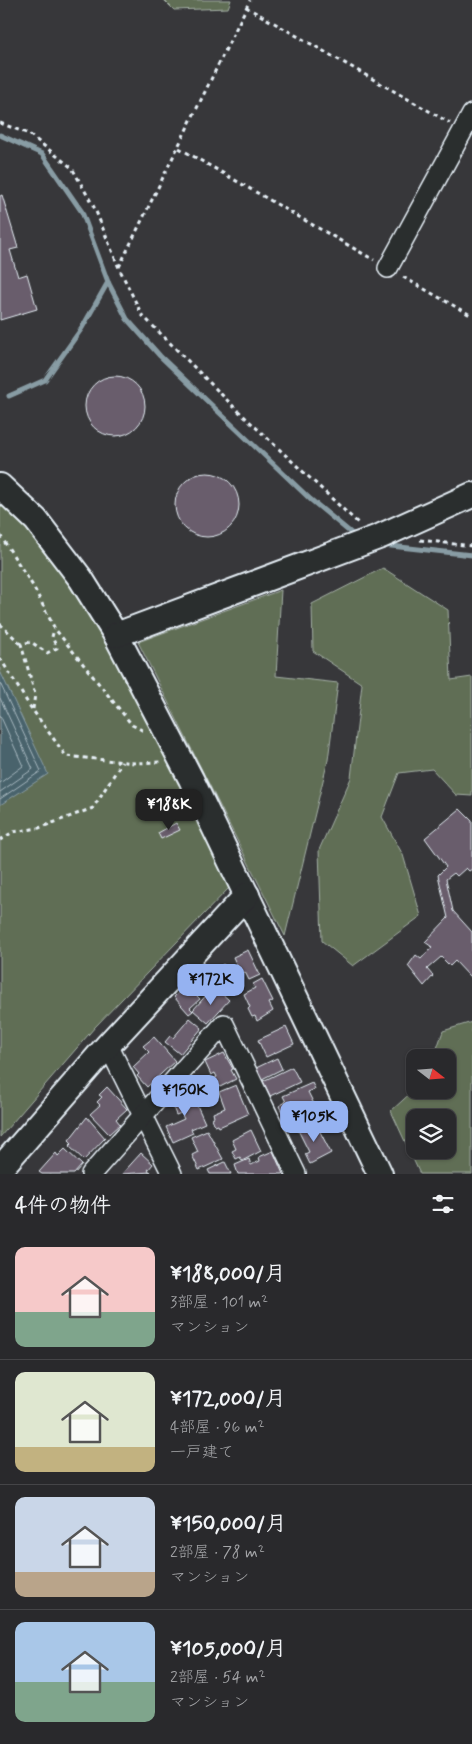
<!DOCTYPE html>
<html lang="ja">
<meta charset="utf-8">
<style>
:root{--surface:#29292c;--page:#353538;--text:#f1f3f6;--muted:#a5a6a9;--line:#454548;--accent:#95b2f1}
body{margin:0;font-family:Mynerve,"Klee One",sans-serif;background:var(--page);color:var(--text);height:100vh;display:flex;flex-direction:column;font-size:19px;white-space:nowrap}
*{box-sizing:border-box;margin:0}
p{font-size:16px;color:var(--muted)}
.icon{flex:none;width:28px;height:28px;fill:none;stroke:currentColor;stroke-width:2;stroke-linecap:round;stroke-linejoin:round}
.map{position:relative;height:1174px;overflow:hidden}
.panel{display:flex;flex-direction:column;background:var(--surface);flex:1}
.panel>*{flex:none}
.needle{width:32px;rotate:107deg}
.controls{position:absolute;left:406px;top:1049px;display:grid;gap:10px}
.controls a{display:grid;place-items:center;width:50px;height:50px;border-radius:10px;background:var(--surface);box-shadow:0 1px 4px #0004,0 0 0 1px var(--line);font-size:25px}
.price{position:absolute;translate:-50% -42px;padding:0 11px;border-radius:10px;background:var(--accent);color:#111;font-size:16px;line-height:32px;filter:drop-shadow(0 1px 2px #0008)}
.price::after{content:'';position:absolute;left:50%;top:30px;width:15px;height:11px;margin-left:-8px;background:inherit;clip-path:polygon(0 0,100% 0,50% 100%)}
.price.current{background:#222;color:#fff}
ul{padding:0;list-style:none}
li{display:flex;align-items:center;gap:15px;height:125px;padding:0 15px}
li+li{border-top:1px solid var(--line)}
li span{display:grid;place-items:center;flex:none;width:140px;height:100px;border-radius:10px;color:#555}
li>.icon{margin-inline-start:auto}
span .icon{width:60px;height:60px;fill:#fffc;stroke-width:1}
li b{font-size:21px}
h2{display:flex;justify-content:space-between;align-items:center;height:60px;padding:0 15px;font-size:21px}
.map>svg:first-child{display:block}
</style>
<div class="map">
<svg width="472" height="1174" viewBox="0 0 472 1174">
<rect width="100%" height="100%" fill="#37373a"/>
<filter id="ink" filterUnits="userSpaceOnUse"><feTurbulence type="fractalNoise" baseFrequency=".02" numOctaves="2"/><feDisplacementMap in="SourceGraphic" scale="10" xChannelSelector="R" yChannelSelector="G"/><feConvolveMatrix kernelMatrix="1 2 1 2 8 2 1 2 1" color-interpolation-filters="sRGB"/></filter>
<g filter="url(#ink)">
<g fill="#616e55" stroke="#a4b0a6" fill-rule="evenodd">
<path d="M 164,0 L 231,0 L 228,8 L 174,10 Z"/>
<path d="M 0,495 L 26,520 L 105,631 L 172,764 L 229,888 L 95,1027 L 0,1137 Z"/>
<path d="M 383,568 L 448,610 L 451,680 L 472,677 L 472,796 L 456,795 L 432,769 L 399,773 L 382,817 L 403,855 L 421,916 L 353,966 L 322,941 L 319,850 L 351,778 L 362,684 L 313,651 L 312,604 Z"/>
<path d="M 281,590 L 276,676 L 338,683 L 328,760 L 285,936 L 138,642 Z"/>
<path d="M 472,1022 L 472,1174 L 420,1174 L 391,1111 L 415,1089 L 448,1090 L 448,1058 L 434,1057 L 443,1031 ZM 415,1118 L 448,1118 L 448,1150 L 415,1150 Z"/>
</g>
<path fill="#48636c" stroke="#889ca4" d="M 0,671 L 48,774 L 0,805 Z"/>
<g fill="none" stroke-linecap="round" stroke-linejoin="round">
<g stroke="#a8b8c0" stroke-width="1">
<path d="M 0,683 L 41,771 L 0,799"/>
<path d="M 0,698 L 33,769 L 0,792"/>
<path d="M 0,715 L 23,766 L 0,783"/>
</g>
<g stroke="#889ca4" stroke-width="5">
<path d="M 0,135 L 42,154 L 82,212 L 108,282"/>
<path d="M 9,396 L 45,380 L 82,328 L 108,282 L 127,319 L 160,356 L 310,499 L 351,533 L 360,536"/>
<path d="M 382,545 L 472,555"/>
</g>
</g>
<g fill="#695d6c" stroke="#e8f1f8">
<path d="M 2,195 L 18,248 L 10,250 L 18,277 L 27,274 L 37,309 L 0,320 L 0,196 Z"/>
<circle cx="115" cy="406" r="30"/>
<circle cx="207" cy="505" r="32"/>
<path d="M 460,809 L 472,821 L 472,869 L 469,871 L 466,868 L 457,876 L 454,873 L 446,879 L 453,911 L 472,932 L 472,975 L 470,977 L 455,961 L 450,966 L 441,957 L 427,969 L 433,976 L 424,986 L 408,966 L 416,955 L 421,959 L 432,947 L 425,942 L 448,918 L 438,875 L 446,867 L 425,838 Z"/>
<path d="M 176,823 L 180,830 L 161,839 L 158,833 Z"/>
<path d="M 248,950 L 260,975 L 249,980 L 245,972 L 241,974 L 233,957 Z"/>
<path d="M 223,964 L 241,983 L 232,993 L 213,974 Z"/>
<path d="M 262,979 L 273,1001 L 269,1003 L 273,1011 L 257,1021 L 255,1016 L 252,1017 L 248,1009 L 250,1007 L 244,994 L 255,988 L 253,984 Z"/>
<path d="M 191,981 L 201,992 L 197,996 L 200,999 L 190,1008 L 193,1011 L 189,1014 L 174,997 Z"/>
<path d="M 211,990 L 217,995 L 220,992 L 229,1000 L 208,1023 L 193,1010 Z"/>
<path d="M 190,1018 L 202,1028 L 180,1054 L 165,1042 L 170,1036 L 173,1038 Z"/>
<path d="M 286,1027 L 294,1044 L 266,1057 L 258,1040 Z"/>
<path d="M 154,1037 L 175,1061 L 147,1087 L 137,1076 L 139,1074 L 133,1067 L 149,1052 L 143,1046 Z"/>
<path d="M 224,1053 L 233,1069 L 231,1070 L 236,1079 L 220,1087 L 213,1079 L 217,1077 L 215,1073 L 211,1075 L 205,1062 Z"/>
<path d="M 277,1058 L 282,1069 L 262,1079 L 256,1068 Z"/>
<path d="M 292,1067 L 300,1082 L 270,1096 L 263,1081 Z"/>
<path d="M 312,1083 L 315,1089 L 308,1092 L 314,1104 L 307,1107 L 311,1118 L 291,1130 L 279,1106 L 286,1102 L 283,1096 Z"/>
<path d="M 236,1085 L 248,1114 L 219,1127 L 218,1125 L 215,1126 L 212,1118 L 214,1117 L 213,1113 L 225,1108 L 219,1092 Z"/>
<path d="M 107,1087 L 127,1109 L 116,1119 L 120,1124 L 109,1134 L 90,1114 L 100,1105 L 97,1102 L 102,1097 L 99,1095 Z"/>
<path d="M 184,1093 L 185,1097 L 192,1094 L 205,1123 L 191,1129 L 193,1133 L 173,1142 L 166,1127 L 184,1119 L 181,1113 L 176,1115 L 173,1107 L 176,1105 L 173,1098 Z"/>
<path d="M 87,1117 L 105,1138 L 84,1160 L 69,1146 L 72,1143 L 69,1140 Z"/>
<path d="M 315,1122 L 331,1153 L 310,1164 L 305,1154 L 309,1152 L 298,1130 Z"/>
<path d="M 207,1130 L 223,1159 L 199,1170 L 192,1155 L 198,1152 L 191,1137 Z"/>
<path d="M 251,1130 L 261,1151 L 242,1161 L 240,1157 L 236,1159 L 232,1151 L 236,1149 L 232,1140 Z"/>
<path d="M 65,1149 L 82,1165 L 74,1174 L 42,1174 L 39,1172 L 56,1153 L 58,1156 Z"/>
<path d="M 273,1151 L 283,1174 L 238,1174 L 235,1165 L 249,1159 L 251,1165 L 260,1161 L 259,1157 Z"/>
<path d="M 141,1153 L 153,1164 L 148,1170 L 151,1172 L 122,1174 Z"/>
<path d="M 225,1162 L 231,1174 L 210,1174 L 208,1170 Z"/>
</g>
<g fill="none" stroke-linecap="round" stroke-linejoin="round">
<defs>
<g id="minor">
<path d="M 388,268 L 472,114"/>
<path d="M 108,1045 L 172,1174"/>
<path d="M 91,1174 L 224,1024 L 296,1174"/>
</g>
<g id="tertiary">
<path d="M 0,486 L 36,520 L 81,579 L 116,635 L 191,779 L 380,1174"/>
<path d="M 116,635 L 381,536 L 472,495"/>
<path d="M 0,1169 L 108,1045 L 247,895"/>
</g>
</defs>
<use href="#minor" stroke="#e8f1f8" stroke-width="22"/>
<use href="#tertiary" stroke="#e8f1f8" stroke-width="28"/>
<g stroke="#e8f1f8" stroke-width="3" stroke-dasharray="4 4" stroke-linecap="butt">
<path d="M 246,7 L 450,123"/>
<path d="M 0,123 L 29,134 L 72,168 L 95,209 L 119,268 L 142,315 L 234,407 L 358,523"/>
<path d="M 179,148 L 374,260"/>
<path d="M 119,267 L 250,0"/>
<path d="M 403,277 L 472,316"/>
<path d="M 0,535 L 33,586 L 55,629 L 132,725 L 144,731"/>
<path d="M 420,540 L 472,546"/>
<path d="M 0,624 L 21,644"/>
<path d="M 0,658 L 29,705 L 66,756 L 135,763 L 161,762"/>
<path d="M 33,709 L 35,694 L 21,644 L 31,642 L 47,653 L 57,648 L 52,637 L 54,629"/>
<path d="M 0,840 L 13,832 L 39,828 L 93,808 L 122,762"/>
</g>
<use href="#minor" stroke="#2a2d2e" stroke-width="19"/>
<use href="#tertiary" stroke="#2a2d2e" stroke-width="24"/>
</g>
</g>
</svg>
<div class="controls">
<a><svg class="needle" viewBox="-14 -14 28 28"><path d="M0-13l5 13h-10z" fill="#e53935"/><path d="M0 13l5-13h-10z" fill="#a5a6a9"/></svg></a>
<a><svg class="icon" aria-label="layers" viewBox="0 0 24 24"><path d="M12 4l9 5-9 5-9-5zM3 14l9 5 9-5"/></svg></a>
</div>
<b class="price current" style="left:169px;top:831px">¥188K</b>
<b class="price" style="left:211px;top:1006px">¥172K</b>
<b class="price" style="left:185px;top:1117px">¥150K</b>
<b class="price" style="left:314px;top:1143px">¥105K</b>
</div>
<section class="panel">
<h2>4件の物件<svg class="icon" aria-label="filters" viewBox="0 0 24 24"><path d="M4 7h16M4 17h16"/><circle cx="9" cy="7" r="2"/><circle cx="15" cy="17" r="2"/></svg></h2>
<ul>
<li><span style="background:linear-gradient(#f6c9c9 65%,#7fa58c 0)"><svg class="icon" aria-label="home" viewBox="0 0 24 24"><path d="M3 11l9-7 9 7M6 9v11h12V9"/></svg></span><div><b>¥188,000/月</b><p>3部屋 · 101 m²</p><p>マンション</p></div></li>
<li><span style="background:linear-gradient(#dfe7d0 75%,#c2b280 0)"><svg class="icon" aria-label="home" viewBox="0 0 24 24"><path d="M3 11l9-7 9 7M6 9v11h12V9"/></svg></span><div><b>¥172,000/月</b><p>4部屋 · 96 m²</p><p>一戸建て</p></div></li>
<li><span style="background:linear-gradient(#c9d6e8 75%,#b9a48a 0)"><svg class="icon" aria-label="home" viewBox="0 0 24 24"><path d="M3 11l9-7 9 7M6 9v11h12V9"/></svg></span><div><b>¥150,000/月</b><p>2部屋 · 78 m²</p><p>マンション</p></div></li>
<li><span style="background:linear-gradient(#a9c7e8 60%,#7fa58c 0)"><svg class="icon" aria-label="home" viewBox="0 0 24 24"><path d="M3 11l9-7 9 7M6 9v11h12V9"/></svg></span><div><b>¥105,000/月</b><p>2部屋 · 54 m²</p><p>マンション</p></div></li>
</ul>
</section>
